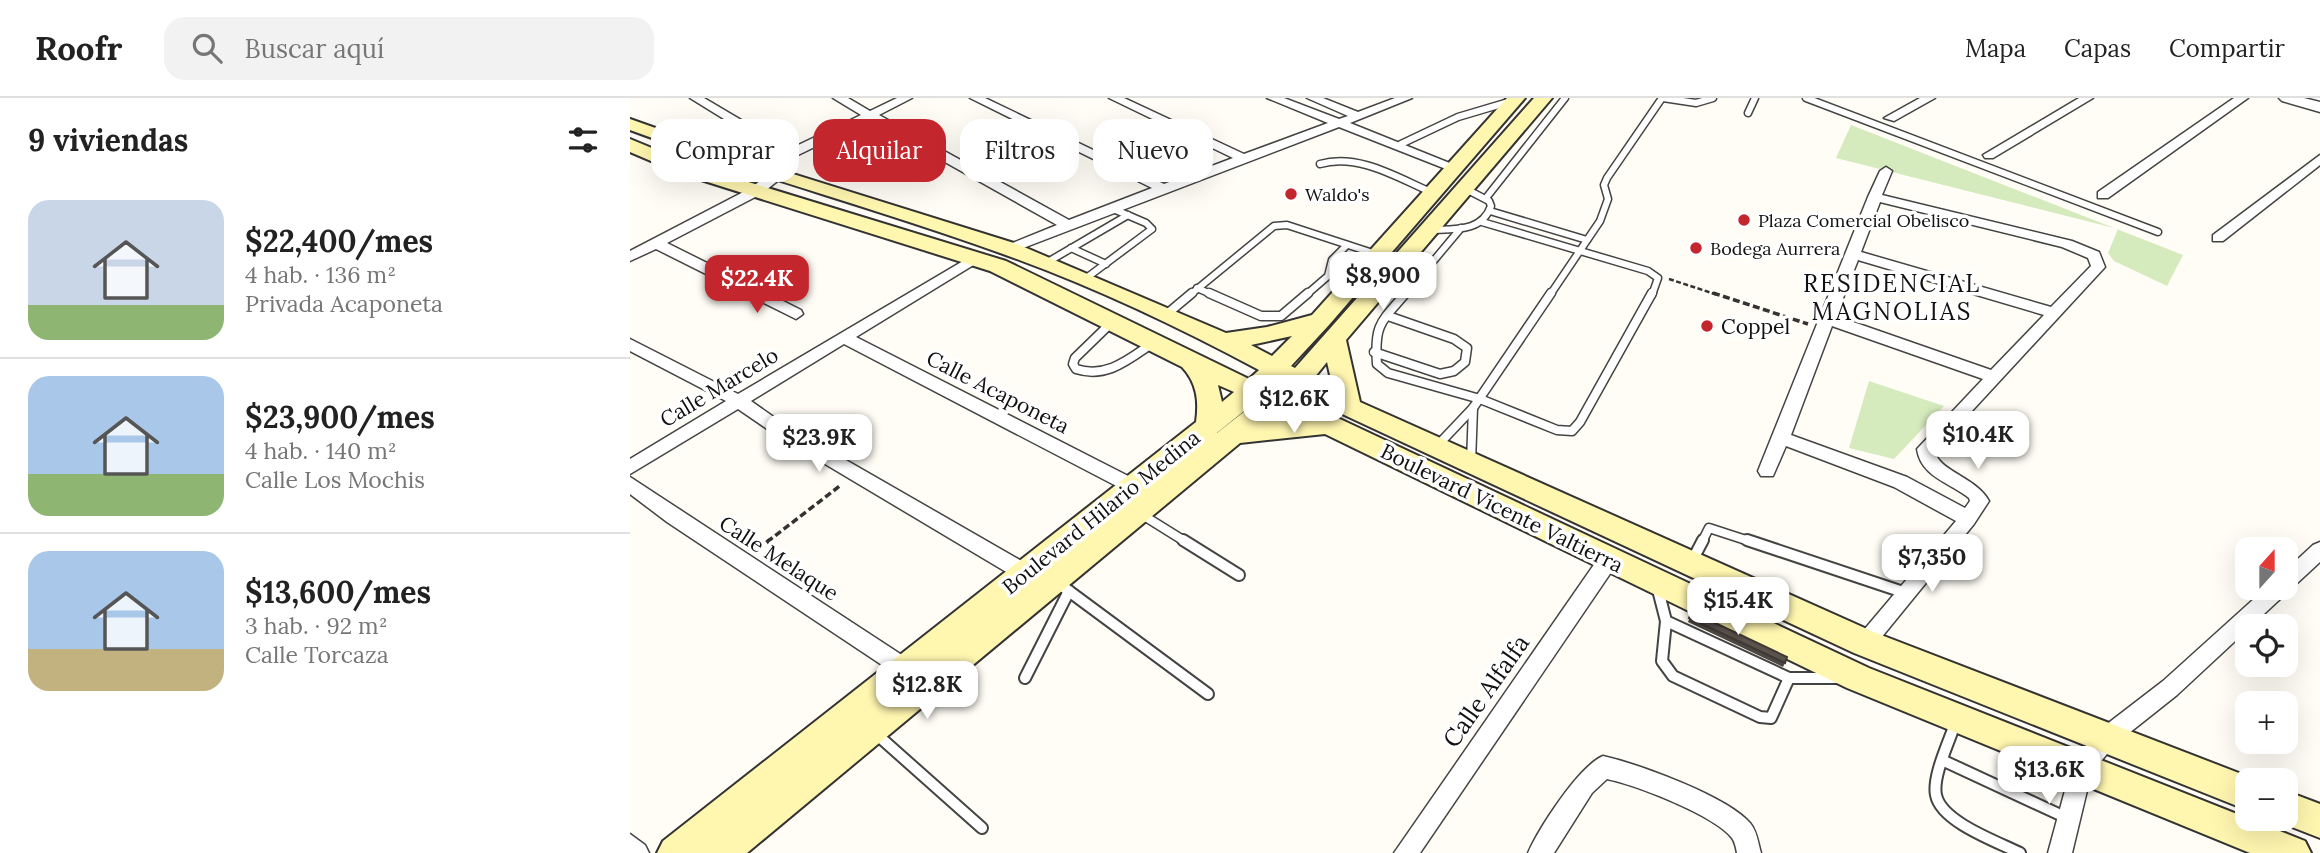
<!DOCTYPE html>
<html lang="es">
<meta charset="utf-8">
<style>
:root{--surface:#fff;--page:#f2f2f2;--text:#222;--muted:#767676;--line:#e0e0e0;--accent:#c4262e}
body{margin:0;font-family:Lora,serif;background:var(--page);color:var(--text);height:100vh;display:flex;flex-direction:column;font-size:26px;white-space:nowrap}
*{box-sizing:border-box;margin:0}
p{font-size:23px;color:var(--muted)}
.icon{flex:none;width:38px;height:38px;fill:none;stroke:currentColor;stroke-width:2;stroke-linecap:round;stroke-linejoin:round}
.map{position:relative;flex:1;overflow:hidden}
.drawer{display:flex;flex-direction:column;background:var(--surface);width:630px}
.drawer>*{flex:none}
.top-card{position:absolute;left:21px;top:21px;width:665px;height:63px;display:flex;gap:14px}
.needle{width:46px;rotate:21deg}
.controls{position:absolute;left:1605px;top:439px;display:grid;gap:14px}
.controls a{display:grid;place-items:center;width:63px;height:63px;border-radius:14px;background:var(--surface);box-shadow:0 7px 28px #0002;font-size:35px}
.price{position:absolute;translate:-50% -60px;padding:0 16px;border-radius:14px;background:#fff;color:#222;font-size:23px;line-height:46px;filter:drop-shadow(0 2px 4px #0008)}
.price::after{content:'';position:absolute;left:50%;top:42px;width:21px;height:16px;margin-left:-10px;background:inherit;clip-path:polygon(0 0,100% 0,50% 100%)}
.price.current{background:var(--accent);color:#fff}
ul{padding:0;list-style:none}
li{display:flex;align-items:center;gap:21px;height:175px;padding:0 28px}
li+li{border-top:2px solid var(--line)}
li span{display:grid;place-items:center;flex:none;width:196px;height:140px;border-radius:21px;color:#555}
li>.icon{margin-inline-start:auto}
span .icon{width:84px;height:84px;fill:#fffc;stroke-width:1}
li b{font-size:30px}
h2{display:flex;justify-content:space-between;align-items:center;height:84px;padding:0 28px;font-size:30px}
.pill{padding:0 24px;border-radius:21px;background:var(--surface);box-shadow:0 7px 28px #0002;font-size:24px;line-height:63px}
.pill.current{background:var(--accent);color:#fff}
header{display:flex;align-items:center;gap:42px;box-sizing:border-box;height:98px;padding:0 35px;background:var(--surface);border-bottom:2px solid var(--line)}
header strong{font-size:33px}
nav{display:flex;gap:38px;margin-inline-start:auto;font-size:24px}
.search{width:490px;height:63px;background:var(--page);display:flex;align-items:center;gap:18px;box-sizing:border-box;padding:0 24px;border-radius:21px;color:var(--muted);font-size:26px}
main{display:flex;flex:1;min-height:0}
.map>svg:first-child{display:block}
</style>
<header>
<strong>Roofr</strong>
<div class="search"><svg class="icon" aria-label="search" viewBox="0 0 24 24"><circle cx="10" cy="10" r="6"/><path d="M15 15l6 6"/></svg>Buscar aquí</div>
<nav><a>Mapa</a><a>Capas</a><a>Compartir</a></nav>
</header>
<main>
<section class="drawer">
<h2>9 viviendas<svg class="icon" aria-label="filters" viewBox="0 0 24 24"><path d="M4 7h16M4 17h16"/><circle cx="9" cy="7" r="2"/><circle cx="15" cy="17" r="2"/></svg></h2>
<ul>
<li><span style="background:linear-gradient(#c9d6e8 75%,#8fb573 0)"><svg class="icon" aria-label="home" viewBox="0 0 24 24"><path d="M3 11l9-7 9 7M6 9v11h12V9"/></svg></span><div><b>$22,400/mes</b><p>4 hab. · 136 m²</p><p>Privada Acaponeta</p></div></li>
<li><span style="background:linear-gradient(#a9c7e8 70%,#8fb573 0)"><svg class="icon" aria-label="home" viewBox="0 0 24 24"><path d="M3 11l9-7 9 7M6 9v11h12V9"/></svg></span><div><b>$23,900/mes</b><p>4 hab. · 140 m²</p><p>Calle Los Mochis</p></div></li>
<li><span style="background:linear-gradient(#a9c7e8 70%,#c2b280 0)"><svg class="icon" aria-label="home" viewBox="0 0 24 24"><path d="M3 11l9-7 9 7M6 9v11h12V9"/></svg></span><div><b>$13,600/mes</b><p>3 hab. · 92 m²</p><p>Calle Torcaza</p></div></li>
</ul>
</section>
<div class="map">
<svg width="1690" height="755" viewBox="0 0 1690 755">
<rect width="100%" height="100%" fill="#fffdf5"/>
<g fill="#d5ebbd">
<path d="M 1221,27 L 1553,157 L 1537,188 L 1484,163 L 1478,155 L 1488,131 L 1206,60 Z"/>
<path d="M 1239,283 L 1314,308 L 1264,361 L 1219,350 Z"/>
</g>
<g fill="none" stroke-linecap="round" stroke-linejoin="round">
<defs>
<g id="service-far2">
<path d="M 1033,0 L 1066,5 L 1083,0"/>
<path d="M 1176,0 L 1528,134"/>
<path d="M 1118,15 L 1125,0"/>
<path d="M 771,46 L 828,19 L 882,3"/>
<path d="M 690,66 C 729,55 768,80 803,95"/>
<path d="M 856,100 L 935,0"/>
<path d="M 860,113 L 957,142"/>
<path d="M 852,124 L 1018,173 L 1028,180 L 1022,197"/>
<path d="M 801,132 C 825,131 852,134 861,108 L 859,103 L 834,90"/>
<path d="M 441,150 L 476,166"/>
<path d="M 416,165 L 498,117"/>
<path d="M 455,181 L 522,131 L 516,125 L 481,110"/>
<path d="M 567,190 L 583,197"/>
<path d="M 560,197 L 644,128 L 657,127 L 749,157"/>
<path d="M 676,197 L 698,178 L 702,162 L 717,147"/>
<path d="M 775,197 L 831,130"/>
<path d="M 920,197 L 970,123 L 978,101 L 974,87 L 977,80 L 1032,0"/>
</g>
<g id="service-far1">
<path d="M 579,195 L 631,218 L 651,218 L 678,195"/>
<path d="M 776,195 C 751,224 744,226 747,266 L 758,275 L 850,301 L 927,332 L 942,333 L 950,324 L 1022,195"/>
<path d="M 537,216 L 562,195"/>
<path d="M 482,224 L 445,260 L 443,266 L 446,271 C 477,281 499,261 523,245"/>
<path d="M 744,254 L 810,276 L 824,273 L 835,264 L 837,250 L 824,241 L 758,218"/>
<path d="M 807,348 L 843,310 L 921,195"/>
<path d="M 841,364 L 843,310"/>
<path d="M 511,416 L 556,444"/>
<path d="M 1072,444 L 1079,430 L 1122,444"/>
</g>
<g id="service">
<path d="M 553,442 L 609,477"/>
<path d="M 1117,442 L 1276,495"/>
<path d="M 1062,463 L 1073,442"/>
<path d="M 428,485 L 578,596"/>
<path d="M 1027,488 L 1036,523 L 1159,580 L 1207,580"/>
<path d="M 1036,523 L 1032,563 L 1043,578 L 1130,619 L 1141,620 L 1159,580"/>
<path d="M 395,580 L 439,493"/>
<path d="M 1326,623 C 1320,642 1302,678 1306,697 C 1311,724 1368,744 1390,755"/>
<path d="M 244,634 L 352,730"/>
<path d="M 1314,663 L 1437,720"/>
</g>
<g id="minor">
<path d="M 60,0 L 74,0 L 160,51 L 231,17 L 203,0 L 218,0 L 240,13 L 267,0 L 282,0 L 249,17 L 439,122 L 522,90 L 340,0 L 355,0 L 534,86 L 603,60 L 479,0 L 494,0 L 614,56 L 698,25 L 637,0 L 654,0 L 709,21 L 718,18 L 677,0 L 693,0 L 728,14 L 765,0 L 782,0 L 720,25 L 832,70 L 826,74 L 821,73 L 709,29 L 380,155 L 373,151 L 375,148 L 427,127 L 240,22 L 164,59 L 150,81 L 131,96 L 37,145 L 171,212 L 173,216 L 166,221 L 26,151 L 0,163 L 0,153 L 121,90 L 140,75 L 152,57 Z"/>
<path d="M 1290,0 L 1305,0 L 1264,23 L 1254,20 Z"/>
<path d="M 1449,0 L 1463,0 L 1363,60 L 1355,60 L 1353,57 Z"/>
<path d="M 1604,0 L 1618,0 L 1478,100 L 1468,100 L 1468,94 Z"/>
<path d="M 1690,57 L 1690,67 L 1593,143 L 1583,143 L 1583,137 Z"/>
<path d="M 1256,69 L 1262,73 L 1252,97 L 1442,143 L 1469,154 L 1475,169 L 1305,353 C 1308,373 1346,379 1359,403 L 1344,426 L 1242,551 L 1235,554 L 1228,551 L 1225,545 L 1228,539 L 1326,423 L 1264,389 L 1156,348 L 1143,378 L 1131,378 L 1128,373 L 1238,99 L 1250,73 ZM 1250,104 L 1432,149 L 1458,160 L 1461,168 L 1421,209 L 1231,154 ZM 1228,162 L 1414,217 L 1361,272 L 1206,218 ZM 1202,228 L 1353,281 L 1287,351 C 1291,379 1319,384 1339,400 L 1340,403 L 1335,410 L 1277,379 L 1161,337 Z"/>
<path d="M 345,156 L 352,160 L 350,163 L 226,239 L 508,383 L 511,388 L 508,393 L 496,393 L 214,246 L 121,303 L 155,327 L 402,469 L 405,475 L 402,481 L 395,483 L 388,481 L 143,335 L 108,311 L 0,376 L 0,361 L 96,303 L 0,253 L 0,241 L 108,296 Z"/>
<path d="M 0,379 L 281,563 L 284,570 L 281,577 L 274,579 L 267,577 L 37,424 L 0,396 Z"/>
<path d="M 1690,444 L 1690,464 L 1621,528 L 1617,528 L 1617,532 L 1547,597 L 1484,647 L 1461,676 L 1442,755 L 1418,755 L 1443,663 L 1468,633 L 1533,583 L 1636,490 L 1656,490 L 1656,472 L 1683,447 Z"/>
<path d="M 979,453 L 986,455 L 988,461 L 986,467 L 790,755 L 764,755 L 972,455 Z"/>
<path d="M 973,658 C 1008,666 1097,698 1120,725 C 1127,733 1128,745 1131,755 L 1107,755 C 1106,750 1105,744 1102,740 C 1084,717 1006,687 977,681 L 962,695 L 924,755 L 898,755 C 909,730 949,668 973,658 Z"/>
<path d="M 0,736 L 15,747 L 19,755 L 0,755 Z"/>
</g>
<path id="tertiary" d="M 1649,0 L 1674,0 L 1690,4 L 1690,14 L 1652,3 Z"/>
<g id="secondary">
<path d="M 877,0 L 895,0 L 699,227 L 661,268 L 665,270 L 904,0 L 922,0 L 716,242 L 730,304 L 1246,535 L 1627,682 L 1617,682 L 1617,712 L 1224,555 L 710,315 L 670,294 L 662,301 L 710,321 L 1239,570 L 1675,743 L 1681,755 L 1620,755 L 1217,590 L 695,336 L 610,345 L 117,755 L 27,755 L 33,743 L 566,324 C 569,303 567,285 552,269 L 360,173 L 49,75 L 0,54 L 0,41 L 63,67 L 376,163 L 619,281 L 629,272 C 547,228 460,187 373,156 C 250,111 123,78 0,32 L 0,21 L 99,56 L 387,146 L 596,235 L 637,229 L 682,217 ZM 662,238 L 642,258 L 621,247 ZM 697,264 L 703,290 L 684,280 ZM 647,282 L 651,283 L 641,292 L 639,291 ZM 588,287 L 604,294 L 592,304 ZM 624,305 L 625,305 L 587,335 L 588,334 ZM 646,315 L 659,320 L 639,322 Z"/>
<path d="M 1656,693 L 1690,706 L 1690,740 L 1644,722 L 1656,721 Z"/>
</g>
</defs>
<use href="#service-far2" stroke="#444" stroke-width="9"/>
<use href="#service-far1" stroke="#444" stroke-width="11"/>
<use href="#service" stroke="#444" stroke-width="14"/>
<use href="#minor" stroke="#444" stroke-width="3"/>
<use href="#tertiary" stroke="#444" stroke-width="3"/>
<use href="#secondary" stroke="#333" stroke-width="4"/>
<path stroke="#333" stroke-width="2.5" stroke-dasharray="5 2.5" stroke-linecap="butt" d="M 1039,181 L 1088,197"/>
<g stroke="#333" stroke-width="3.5" stroke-dasharray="7 3.5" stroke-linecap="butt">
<path d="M 1083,195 L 1178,226"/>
<path d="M 137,444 L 211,387"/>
</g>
<path stroke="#333" stroke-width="4.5" stroke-dasharray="9 4.5" stroke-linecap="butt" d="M 126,453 L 140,442"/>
<use href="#service-far2" stroke="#fff" stroke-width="6"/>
<use href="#service-far1" stroke="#fff" stroke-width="8"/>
<use href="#service" stroke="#fff" stroke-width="10"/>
<use href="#minor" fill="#fff" fill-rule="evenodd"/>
<use href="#tertiary" fill="#fff" fill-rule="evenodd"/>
<use href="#secondary" fill="#fff6b0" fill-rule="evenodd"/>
</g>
<path fill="#4d4742" d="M 1062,514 L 1155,565 L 1153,569 L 1058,524 Z"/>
<path fill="#5a524d" stroke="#3f3936" stroke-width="2" d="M 1062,514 L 1157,559 L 1155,565 L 1059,520 Z"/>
<g fill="#c4262e" stroke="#fff" stroke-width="2.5">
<circle cx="661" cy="96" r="7"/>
<circle cx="1114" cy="122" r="7"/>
<circle cx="1066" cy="150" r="7"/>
<circle cx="1077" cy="228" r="7"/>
</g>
<g text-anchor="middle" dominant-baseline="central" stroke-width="7" stroke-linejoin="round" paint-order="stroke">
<g font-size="18" fill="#111" stroke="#fff" text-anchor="start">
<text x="675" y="96">Waldo's</text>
<text x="1128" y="122">Plaza Comercial Obelisco</text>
<text x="1080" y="150">Bodega Aurrera</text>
</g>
<g font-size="21" fill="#111" stroke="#fff" text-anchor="start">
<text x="1091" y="228">Coppel</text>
</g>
<g font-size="21" fill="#111" stroke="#fff">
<text transform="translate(89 289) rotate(-31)">Calle Marcelo</text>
<text transform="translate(368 294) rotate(27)">Calle Acaponeta</text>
<text transform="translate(872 410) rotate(26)">Boulevard Vicente Valtierra</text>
<text transform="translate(471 414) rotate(-39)">Boulevard Hilario Medina</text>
<text transform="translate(149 460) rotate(33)">Calle Melaque</text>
</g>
<g font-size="24" letter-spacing="2" fill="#111" stroke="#fff">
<text x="1262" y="185">RESIDENCIAL<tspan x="1262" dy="28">MAGNOLIAS</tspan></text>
</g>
<g font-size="24" fill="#111" stroke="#fff">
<text transform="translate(856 593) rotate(-55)">Calle Alfalfa</text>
</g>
</g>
</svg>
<div class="controls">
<a><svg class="needle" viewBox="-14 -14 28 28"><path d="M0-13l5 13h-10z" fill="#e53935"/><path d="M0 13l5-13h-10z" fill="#767676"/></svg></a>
<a><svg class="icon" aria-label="locate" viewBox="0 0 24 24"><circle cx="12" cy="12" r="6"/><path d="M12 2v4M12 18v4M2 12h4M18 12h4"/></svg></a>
<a>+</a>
<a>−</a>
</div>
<b class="price" style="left:753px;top:214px">$8,900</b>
<b class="price current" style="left:127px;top:217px">$22.4K</b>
<b class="price" style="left:664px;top:337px">$12.6K</b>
<b class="price" style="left:1348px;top:373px">$10.4K</b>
<b class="price" style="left:189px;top:376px">$23.9K</b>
<b class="price" style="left:1302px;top:496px">$7,350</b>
<b class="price" style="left:1108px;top:539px">$15.4K</b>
<b class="price" style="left:297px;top:623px">$12.8K</b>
<b class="price" style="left:1419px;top:708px">$13.6K</b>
<div class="top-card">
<a class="pill">Comprar</a>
<a class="pill current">Alquilar</a>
<a class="pill">Filtros</a>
<a class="pill">Nuevo</a>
</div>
</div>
</main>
